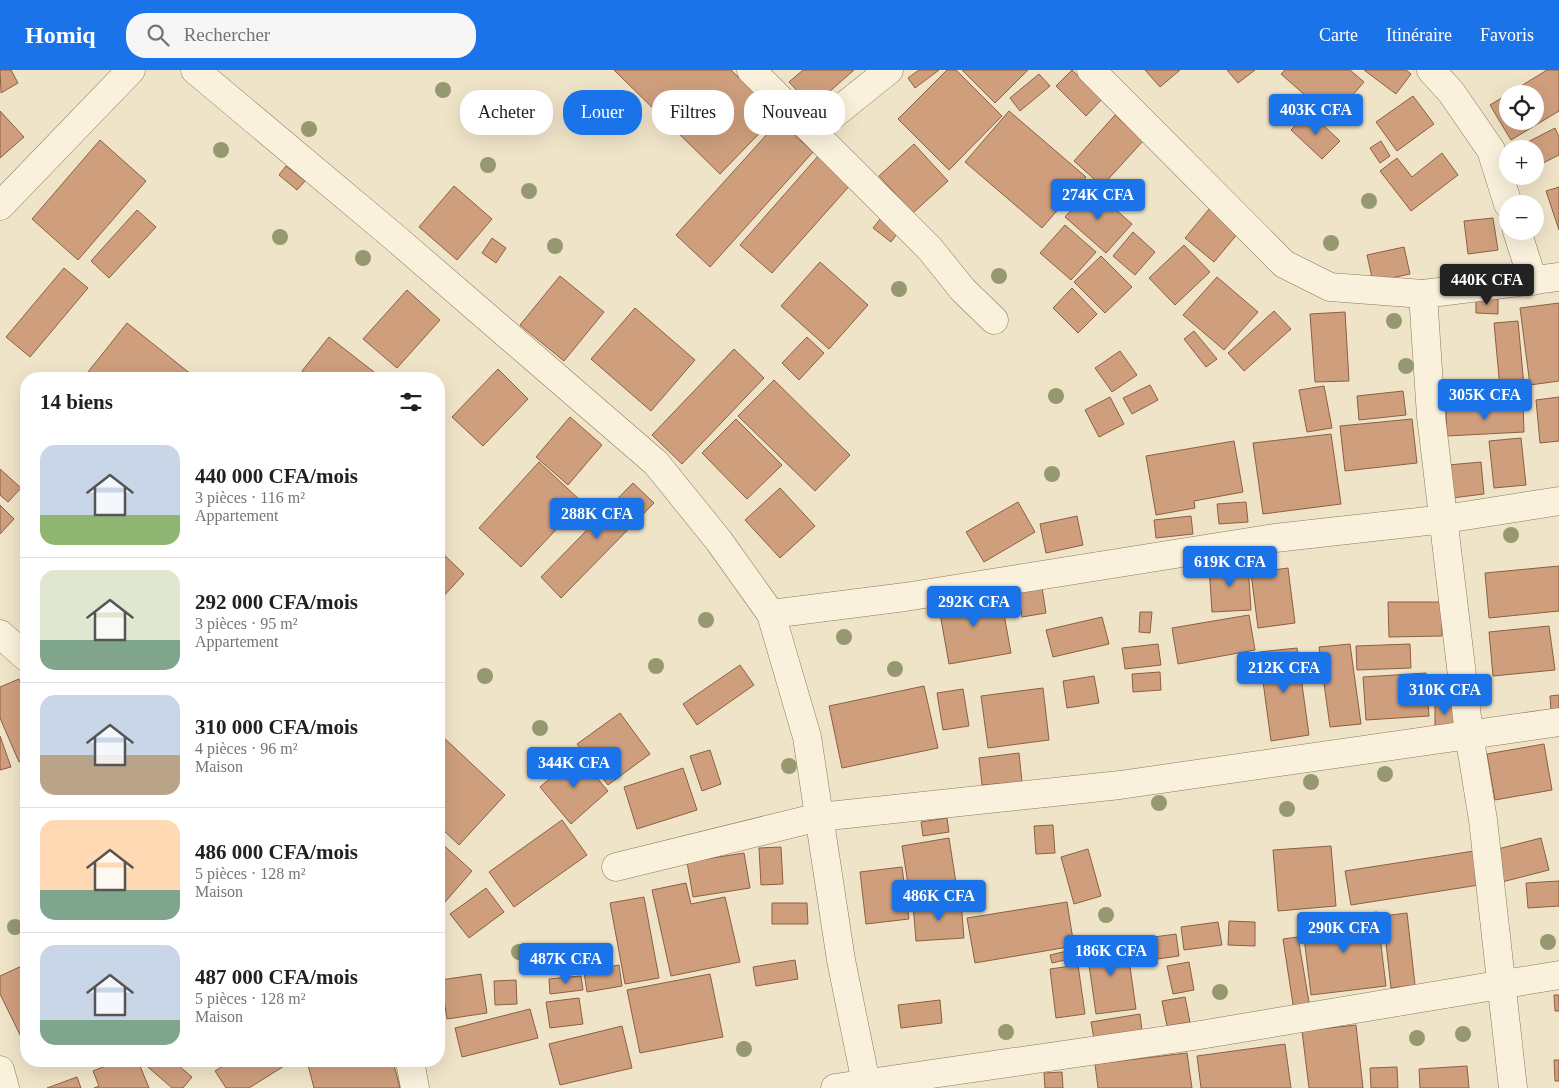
<!DOCTYPE html>
<html lang="fr">
<meta charset="utf-8">
<style>
:root{--surface:#fff;--page:#f6f6f6;--text:#202124;--muted:#757577;--line:#e0e0e0;--accent:#1a73e8}
body{margin:0;font-family:Georgia,serif;background:var(--page);color:var(--text);height:100vh;display:flex;flex-direction:column;font-size:19px;white-space:nowrap}
*{box-sizing:border-box;margin:0}
p{font-size:16px;color:var(--muted)}
.icon{flex:none;width:28px;height:28px;fill:none;stroke:currentColor;stroke-width:2;stroke-linecap:round;stroke-linejoin:round}
.map{position:relative;flex:1;overflow:hidden}
.sheet{position:absolute;left:20px;top:302px;width:425px;height:695px;display:flex;flex-direction:column;background:var(--surface);border-radius:20px;box-shadow:0 5px 20px #0002}
.sheet>*{flex:none}
.guide{position:absolute;left:460px;top:20px;width:475px;height:45px;display:flex;gap:10px}
.fabs{position:absolute;left:1499px;top:15px;display:grid;gap:10px}
.fabs a{display:grid;place-items:center;width:45px;height:45px;border-radius:50%;background:var(--surface);box-shadow:0 5px 20px #0002;font-size:25px}
.price{position:absolute;translate:-50% -42px;padding:0 11px;border-radius:5px;background:var(--accent);color:#fff;font-size:16px;line-height:32px;filter:drop-shadow(0 1px 2px #0008)}
.price::after{content:'';position:absolute;left:50%;top:30px;width:15px;height:11px;margin-left:-8px;background:inherit;clip-path:polygon(0 0,100% 0,50% 100%)}
.price.selected{background:#222;color:#fff}
ul{padding:0;list-style:none}
li{display:flex;align-items:center;gap:15px;height:125px;padding:0 20px}
li+li{border-top:1px solid var(--line)}
li span{display:grid;place-items:center;flex:none;width:140px;height:100px;border-radius:15px;color:#555}
li>.icon{margin-inline-start:auto}
span .icon{width:60px;height:60px;fill:#fffc;stroke-width:1}
li b{font-size:21px}
h2{display:flex;justify-content:space-between;align-items:center;height:60px;padding:0 20px;font-size:21px}
.pill{padding:0 18px;border-radius:20px;background:var(--surface);box-shadow:0 5px 20px #0002;font-size:18px;line-height:45px}
.pill.selected{background:var(--accent);color:#fff}
header{display:flex;align-items:center;gap:30px;box-sizing:border-box;height:70px;padding:0 25px;background:var(--accent);color:#fff}
header strong{font-size:24px}
nav{display:flex;gap:28px;margin-inline-start:auto;font-size:18px}
.search{width:350px;height:45px;background:var(--page);display:flex;align-items:center;gap:12px;box-sizing:border-box;padding:0 18px;border-radius:20px;color:var(--muted);font-size:19px}
.map>svg:first-child{display:block}
</style>
<header>
<strong>Homiq</strong>
<div class="search"><svg class="icon" aria-label="search" viewBox="0 0 24 24"><circle cx="10" cy="10" r="6"/><path d="M15 15l6 6"/></svg>Rechercher</div>
<nav><a>Carte</a><a>Itinéraire</a><a>Favoris</a></nav>
</header>
<div class="map">
<svg width="1559" height="1018" viewBox="0 0 1559 1018">
<rect width="100%" height="100%" fill="#f0e4c8"/>
<g fill="#cf9f7d" stroke="#8d5f41">
<path d="M 0,0 L 11,0 L 18,13 L 1,23 Z"/>
<path d="M 614,0 L 731,0 L 777,45 L 720,104 Z"/>
<path d="M 803,0 L 854,0 L 812,37 L 789,12 Z"/>
<path d="M 919,0 L 939,0 L 915,18 L 908,8 Z"/>
<path d="M 947,0 L 956,0 L 1002,46 L 949,100 L 898,49 Z"/>
<path d="M 962,0 L 1028,0 L 995,33 Z"/>
<path d="M 1072,0 L 1102,29 L 1086,46 L 1056,16 Z"/>
<path d="M 1145,0 L 1180,0 L 1160,17 Z"/>
<path d="M 1227,0 L 1255,0 L 1238,13 Z"/>
<path d="M 1285,0 L 1350,0 L 1364,12 L 1332,49 L 1281,4 Z"/>
<path d="M 1364,0 L 1406,0 L 1411,4 L 1396,24 Z"/>
<path d="M 1547,0 L 1559,0 L 1559,41 L 1511,70 L 1490,35 L 1508,24 L 1508,51 L 1535,51 L 1535,24 L 1508,24 Z"/>
<path d="M 1039,4 L 1050,16 L 1020,41 L 1010,28 Z"/>
<path d="M 1413,26 L 1434,54 L 1397,81 L 1376,52 Z"/>
<path d="M 0,41 L 24,67 L 0,88 Z"/>
<path d="M 1009,41 L 1086,107 L 1042,158 L 965,92 Z"/>
<path d="M 1309,42 L 1340,71 L 1322,89 L 1291,60 Z"/>
<path d="M 1115,45 L 1143,71 L 1102,116 L 1074,91 Z"/>
<path d="M 779,51 L 813,82 L 710,197 L 676,165 Z"/>
<path d="M 1555,58 L 1559,67 L 1559,85 L 1535,97 L 1535,79 L 1523,79 L 1522,75 Z"/>
<path d="M 100,70 L 146,111 L 78,190 L 32,149 Z"/>
<path d="M 1381,71 L 1390,86 L 1380,93 L 1370,78 Z"/>
<path d="M 914,74 L 948,111 L 913,143 L 879,106 Z"/>
<path d="M 1442,83 L 1458,105 L 1411,141 L 1380,101 L 1397,88 L 1412,107 Z"/>
<path d="M 819,85 L 852,113 L 772,203 L 740,175 Z"/>
<path d="M 286,96 L 305,111 L 297,120 L 279,105 Z"/>
<path d="M 454,116 L 492,149 L 457,190 L 419,157 Z"/>
<path d="M 1559,117 L 1559,160 L 1546,121 Z"/>
<path d="M 1091,118 L 1132,154 L 1106,183 L 1065,147 Z"/>
<path d="M 1210,138 L 1239,162 L 1214,192 L 1185,168 Z"/>
<path d="M 137,140 L 156,157 L 109,208 L 91,191 Z"/>
<path d="M 881,148 L 899,161 L 891,172 L 873,158 Z"/>
<path d="M 1493,148 L 1498,180 L 1468,184 L 1464,151 Z"/>
<path d="M 1065,155 L 1096,182 L 1071,210 L 1040,183 Z"/>
<path d="M 1133,162 L 1155,182 L 1135,205 L 1113,186 Z"/>
<path d="M 492,168 L 506,178 L 496,193 L 482,183 Z"/>
<path d="M 1184,175 L 1210,202 L 1175,235 L 1149,208 Z"/>
<path d="M 1404,177 L 1410,204 L 1373,212 L 1367,185 Z"/>
<path d="M 1101,186 L 1132,217 L 1105,243 L 1074,212 Z"/>
<path d="M 820,192 L 868,235 L 829,279 L 781,236 Z"/>
<path d="M 64,198 L 88,218 L 30,287 L 6,267 Z"/>
<path d="M 560,206 L 604,242 L 564,291 L 520,255 Z"/>
<path d="M 1217,207 L 1258,242 L 1224,280 L 1183,245 Z"/>
<path d="M 1072,218 L 1097,244 L 1078,263 L 1053,238 Z"/>
<path d="M 407,220 L 440,250 L 397,298 L 363,269 Z"/>
<path d="M 1476,229 L 1498,229 L 1498,244 L 1476,243 Z"/>
<path d="M 1559,233 L 1559,311 L 1530,315 L 1520,238 Z"/>
<path d="M 635,238 L 695,290 L 651,341 L 591,289 Z"/>
<path d="M 1274,241 L 1291,259 L 1244,301 L 1228,283 Z"/>
<path d="M 1345,242 L 1349,311 L 1315,312 L 1310,244 Z"/>
<path d="M 1518,251 L 1525,327 L 1501,329 L 1494,253 Z"/>
<path d="M 127,253 L 192,305 L 189,309 L 84,307 Z"/>
<path d="M 1194,261 L 1217,289 L 1206,297 L 1184,269 Z"/>
<path d="M 329,267 L 374,302 L 368,309 L 311,309 L 302,301 Z"/>
<path d="M 807,267 L 824,283 L 799,310 L 782,293 Z"/>
<path d="M 734,279 L 764,308 L 682,394 L 652,365 Z"/>
<path d="M 1120,281 L 1137,305 L 1112,322 L 1095,298 Z"/>
<path d="M 498,299 L 528,329 L 483,376 L 452,347 Z"/>
<path d="M 774,310 L 850,385 L 815,421 L 738,346 Z"/>
<path d="M 1150,315 L 1158,330 L 1132,344 L 1123,328 Z"/>
<path d="M 1324,316 L 1332,358 L 1307,362 L 1299,320 Z"/>
<path d="M 1403,321 L 1406,345 L 1359,350 L 1357,326 Z"/>
<path d="M 1110,327 L 1124,354 L 1099,367 L 1085,340 Z"/>
<path d="M 1559,327 L 1559,371 L 1540,373 L 1536,330 Z"/>
<path d="M 1523,335 L 1524,362 L 1447,366 L 1446,339 Z"/>
<path d="M 570,347 L 602,375 L 568,415 L 536,387 Z"/>
<path d="M 736,349 L 782,395 L 747,429 L 702,383 Z"/>
<path d="M 1412,349 L 1417,393 L 1345,401 L 1340,356 Z"/>
<path d="M 1331,364 L 1341,434 L 1263,444 L 1253,373 Z"/>
<path d="M 1521,368 L 1526,415 L 1494,418 L 1489,371 Z"/>
<path d="M 1234,371 L 1243,422 L 1194,431 L 1195,438 L 1156,445 L 1146,386 Z"/>
<path d="M 539,392 L 582,432 L 521,497 L 479,458 Z"/>
<path d="M 1481,392 L 1484,424 L 1452,428 L 1448,395 Z"/>
<path d="M 0,399 L 21,418 L 8,432 L 0,425 Z"/>
<path d="M 633,413 L 654,433 L 561,528 L 541,507 Z"/>
<path d="M 780,418 L 815,456 L 780,488 L 745,450 Z"/>
<path d="M 1018,432 L 1035,462 L 984,492 L 966,462 Z"/>
<path d="M 1246,432 L 1248,452 L 1219,454 L 1217,434 Z"/>
<path d="M 0,435 L 14,449 L 0,464 Z"/>
<path d="M 1077,446 L 1083,475 L 1046,483 L 1040,454 Z"/>
<path d="M 1191,446 L 1193,464 L 1156,468 L 1154,450 Z"/>
<path d="M 439,480 L 464,504 L 439,531 Z"/>
<path d="M 1248,494 L 1251,540 L 1212,542 L 1209,496 Z"/>
<path d="M 1559,496 L 1559,541 L 1489,548 L 1485,503 Z"/>
<path d="M 1288,498 L 1295,553 L 1258,558 L 1251,503 Z"/>
<path d="M 1041,511 L 1046,543 L 1022,547 L 1017,514 Z"/>
<path d="M 1000,522 L 1011,583 L 949,594 L 938,532 Z"/>
<path d="M 1388,532 L 1442,532 L 1442,566 L 1389,567 Z"/>
<path d="M 1140,542 L 1152,542 L 1150,563 L 1139,562 Z"/>
<path d="M 1249,545 L 1255,580 L 1178,594 L 1172,558 Z"/>
<path d="M 1102,547 L 1109,574 L 1053,587 L 1046,560 Z"/>
<path d="M 1549,556 L 1555,600 L 1493,606 L 1489,562 Z"/>
<path d="M 1158,574 L 1161,595 L 1125,599 L 1122,578 Z"/>
<path d="M 1350,574 L 1361,654 L 1330,657 L 1319,577 Z"/>
<path d="M 1410,574 L 1411,598 L 1357,600 L 1356,576 Z"/>
<path d="M 1297,578 L 1309,665 L 1271,671 L 1259,582 Z"/>
<path d="M 740,595 L 754,615 L 697,655 L 683,634 Z"/>
<path d="M 1160,602 L 1161,620 L 1133,622 L 1132,604 Z"/>
<path d="M 1426,603 L 1429,646 L 1366,650 L 1363,607 Z"/>
<path d="M 1094,606 L 1099,633 L 1067,638 L 1063,611 Z"/>
<path d="M 19,609 L 26,627 L 26,689 L 19,692 L 0,648 L 0,617 Z"/>
<path d="M 924,616 L 938,678 L 842,698 L 829,636 Z"/>
<path d="M 1043,618 L 1049,670 L 988,678 L 981,626 Z"/>
<path d="M 963,619 L 969,656 L 943,660 L 937,623 Z"/>
<path d="M 1559,625 L 1559,640 L 1551,641 L 1550,626 Z"/>
<path d="M 1435,635 L 1456,636 L 1456,657 L 1435,657 Z"/>
<path d="M 620,643 L 650,684 L 608,715 L 577,674 Z"/>
<path d="M 0,666 L 11,697 L 0,700 Z"/>
<path d="M 442,666 L 505,725 L 459,775 L 439,756 L 439,670 Z"/>
<path d="M 1544,674 L 1552,720 L 1495,730 L 1487,684 Z"/>
<path d="M 710,680 L 721,714 L 702,721 L 690,686 Z"/>
<path d="M 1019,683 L 1022,712 L 982,715 L 979,688 Z"/>
<path d="M 577,685 L 608,721 L 571,754 L 540,717 Z"/>
<path d="M 683,698 L 697,740 L 637,759 L 624,717 Z"/>
<path d="M 947,748 L 949,762 L 923,766 L 921,752 Z"/>
<path d="M 562,750 L 587,785 L 514,837 L 489,802 Z"/>
<path d="M 1053,755 L 1055,783 L 1036,784 L 1034,756 Z"/>
<path d="M 949,768 L 958,826 L 911,833 L 902,776 Z"/>
<path d="M 1541,768 L 1549,800 L 1502,812 L 1494,780 Z"/>
<path d="M 439,771 L 472,801 L 439,839 Z"/>
<path d="M 1331,776 L 1336,836 L 1278,841 L 1273,780 Z"/>
<path d="M 781,777 L 783,814 L 761,815 L 759,778 Z"/>
<path d="M 1088,779 L 1101,826 L 1074,834 L 1061,787 Z"/>
<path d="M 1474,781 L 1479,815 L 1351,835 L 1345,801 Z"/>
<path d="M 744,783 L 750,818 L 693,827 L 687,792 Z"/>
<path d="M 902,797 L 909,849 L 866,854 L 860,802 Z"/>
<path d="M 1559,811 L 1559,836 L 1528,838 L 1526,813 Z"/>
<path d="M 686,813 L 691,834 L 725,827 L 740,892 L 671,906 L 652,820 Z"/>
<path d="M 486,818 L 504,842 L 469,868 L 450,844 Z"/>
<path d="M 644,827 L 659,908 L 625,914 L 610,833 Z"/>
<path d="M 961,832 L 964,868 L 916,871 L 913,835 Z"/>
<path d="M 1067,832 L 1074,876 L 975,893 L 967,848 Z"/>
<path d="M 772,833 L 807,833 L 808,854 L 772,854 Z"/>
<path d="M 1377,842 L 1386,916 L 1311,925 L 1302,851 Z"/>
<path d="M 1407,843 L 1415,915 L 1391,918 L 1383,846 Z"/>
<path d="M 1229,851 L 1255,852 L 1255,876 L 1228,875 Z"/>
<path d="M 1218,852 L 1222,875 L 1184,880 L 1181,857 Z"/>
<path d="M 1176,864 L 1179,886 L 1135,892 L 1132,870 Z"/>
<path d="M 1298,867 L 1310,938 L 1294,941 L 1283,869 Z"/>
<path d="M 1126,869 L 1136,939 L 1096,944 L 1086,874 Z"/>
<path d="M 1076,879 L 1078,887 L 1052,893 L 1050,885 Z"/>
<path d="M 795,890 L 798,909 L 756,916 L 753,897 Z"/>
<path d="M 1189,892 L 1194,920 L 1173,924 L 1167,896 Z"/>
<path d="M 26,894 L 26,977 L 0,924 L 0,906 Z"/>
<path d="M 619,895 L 622,916 L 587,922 L 584,902 Z"/>
<path d="M 1078,895 L 1085,944 L 1056,948 L 1050,899 Z"/>
<path d="M 481,904 L 487,943 L 447,949 L 441,910 Z"/>
<path d="M 710,904 L 723,967 L 640,983 L 627,920 Z"/>
<path d="M 581,906 L 583,920 L 550,924 L 549,909 Z"/>
<path d="M 516,910 L 517,934 L 495,935 L 494,911 Z"/>
<path d="M 1554,925 L 1559,925 L 1559,941 L 1555,941 Z"/>
<path d="M 1185,927 L 1190,952 L 1167,956 L 1162,931 Z"/>
<path d="M 579,928 L 583,954 L 550,958 L 546,932 Z"/>
<path d="M 940,930 L 942,953 L 901,958 L 898,935 Z"/>
<path d="M 530,939 L 538,968 L 462,987 L 455,958 Z"/>
<path d="M 1140,944 L 1142,961 L 1094,969 L 1091,952 Z"/>
<path d="M 1356,955 L 1363,1018 L 1309,1018 L 1302,961 Z"/>
<path d="M 622,956 L 632,998 L 560,1015 L 549,974 Z"/>
<path d="M 1285,974 L 1291,1018 L 1201,1018 L 1197,986 Z"/>
<path d="M 1187,983 L 1192,1018 L 1098,1018 L 1095,994 Z"/>
<path d="M 1554,990 L 1559,990 L 1559,1011 L 1555,1011 Z"/>
<path d="M 118,991 L 138,991 L 149,1018 L 94,1018 L 99,1016 L 93,1001 Z"/>
<path d="M 141,991 L 173,991 L 192,1007 L 183,1018 L 172,1018 Z"/>
<path d="M 231,991 L 288,991 L 289,993 L 249,1018 L 226,1018 L 215,1001 Z"/>
<path d="M 307,991 L 393,991 L 400,1018 L 314,1018 Z"/>
<path d="M 1467,996 L 1469,1018 L 1420,1018 L 1419,999 Z"/>
<path d="M 1397,997 L 1398,1018 L 1371,1018 L 1370,998 Z"/>
<path d="M 1062,1002 L 1063,1018 L 1045,1018 L 1044,1003 Z"/>
<path d="M 77,1007 L 81,1018 L 47,1018 Z"/>
</g>
<g fill="none" stroke-linecap="round" stroke-linejoin="round">
<defs>
<g id="minor">
<path d="M 195,0 L 393,166 L 656,393 L 719,471 L 771,544 L 807,667 L 841,890 L 867,1018"/>
<path d="M 751,0 L 930,179 L 963,220 L 994,250"/>
<path d="M 1091,0 L 1284,194 L 1330,217 L 1423,224 L 1559,207"/>
<path d="M 1431,0 L 1451,22 L 1491,80 L 1508,134"/>
<path d="M 813,61 L 889,0"/>
<path d="M 0,136 L 131,0"/>
<path d="M 1517,161 L 1533,211"/>
<path d="M 1423,224 L 1431,346 L 1469,664 L 1483,750 L 1513,1018"/>
<path d="M 771,544 L 905,527 L 1275,468 L 1445,449 L 1559,431"/>
<path d="M 0,564 L 26,587"/>
<path d="M 616,797 L 819,747 L 1120,715 L 1559,652"/>
<path d="M 410,991 L 415,1018"/>
<path d="M 0,1000 L 5,1018"/>
<path d="M 835,1018 L 1194,966 L 1559,905"/>
</g>
</defs>
<use href="#minor" stroke="#8d765c" stroke-width="29"/>
<use href="#minor" stroke="#faf1dc" stroke-width="28"/>
</g>
<g fill="#96986f">
<circle cx="443" cy="20" r="8"/>
<circle cx="309" cy="59" r="8"/>
<circle cx="221" cy="80" r="8"/>
<circle cx="488" cy="95" r="8"/>
<circle cx="529" cy="121" r="8"/>
<circle cx="1369" cy="131" r="8"/>
<circle cx="280" cy="167" r="8"/>
<circle cx="1331" cy="173" r="8"/>
<circle cx="555" cy="176" r="8"/>
<circle cx="363" cy="188" r="8"/>
<circle cx="999" cy="206" r="8"/>
<circle cx="899" cy="219" r="8"/>
<circle cx="1394" cy="251" r="8"/>
<circle cx="1406" cy="296" r="8"/>
<circle cx="1056" cy="326" r="8"/>
<circle cx="1052" cy="404" r="8"/>
<circle cx="1511" cy="465" r="8"/>
<circle cx="706" cy="550" r="8"/>
<circle cx="844" cy="567" r="8"/>
<circle cx="656" cy="596" r="8"/>
<circle cx="895" cy="599" r="8"/>
<circle cx="485" cy="606" r="8"/>
<circle cx="540" cy="658" r="8"/>
<circle cx="789" cy="696" r="8"/>
<circle cx="1385" cy="704" r="8"/>
<circle cx="1311" cy="712" r="8"/>
<circle cx="1159" cy="733" r="8"/>
<circle cx="1287" cy="739" r="8"/>
<circle cx="1106" cy="845" r="8"/>
<circle cx="15" cy="857" r="8"/>
<circle cx="1548" cy="872" r="8"/>
<circle cx="519" cy="882" r="8"/>
<circle cx="1220" cy="922" r="8"/>
<circle cx="1006" cy="962" r="8"/>
<circle cx="1463" cy="964" r="8"/>
<circle cx="1417" cy="968" r="8"/>
<circle cx="744" cy="979" r="8"/>
</g>
</svg>
<div class="fabs">
<a><svg class="icon" aria-label="locate" viewBox="0 0 24 24"><circle cx="12" cy="12" r="6"/><path d="M12 2v4M12 18v4M2 12h4M18 12h4"/></svg></a>
<a>+</a>
<a>−</a>
</div>
<b class="price" style="left:1316px;top:66px">403K CFA</b>
<b class="price" style="left:1098px;top:151px">274K CFA</b>
<b class="price selected" style="left:1487px;top:236px">440K CFA</b>
<b class="price" style="left:1485px;top:351px">305K CFA</b>
<b class="price" style="left:597px;top:470px">288K CFA</b>
<b class="price" style="left:1230px;top:518px">619K CFA</b>
<b class="price" style="left:974px;top:558px">292K CFA</b>
<b class="price" style="left:1284px;top:624px">212K CFA</b>
<b class="price" style="left:1445px;top:646px">310K CFA</b>
<b class="price" style="left:574px;top:719px">344K CFA</b>
<b class="price" style="left:939px;top:852px">486K CFA</b>
<b class="price" style="left:1344px;top:884px">290K CFA</b>
<b class="price" style="left:1111px;top:907px">186K CFA</b>
<b class="price" style="left:566px;top:915px">487K CFA</b>
<div class="guide">
<a class="pill">Acheter</a>
<a class="pill selected">Louer</a>
<a class="pill">Filtres</a>
<a class="pill">Nouveau</a>
</div>
<section class="sheet">
<h2>14 biens<svg class="icon" aria-label="filters" viewBox="0 0 24 24"><path d="M4 7h16M4 17h16"/><circle cx="9" cy="7" r="2"/><circle cx="15" cy="17" r="2"/></svg></h2>
<ul>
<li><span style="background:linear-gradient(#c9d6e8 70%,#8fb573 0)"><svg class="icon" aria-label="home" viewBox="0 0 24 24"><path d="M3 11l9-7 9 7M6 9v11h12V9"/></svg></span><div><b>440 000 CFA/mois</b><p>3 pièces · 116 m²</p><p>Appartement</p></div></li>
<li><span style="background:linear-gradient(#dfe7d0 70%,#7fa58c 0)"><svg class="icon" aria-label="home" viewBox="0 0 24 24"><path d="M3 11l9-7 9 7M6 9v11h12V9"/></svg></span><div><b>292 000 CFA/mois</b><p>3 pièces · 95 m²</p><p>Appartement</p></div></li>
<li><span style="background:linear-gradient(#c9d6e8 60%,#b9a48a 0)"><svg class="icon" aria-label="home" viewBox="0 0 24 24"><path d="M3 11l9-7 9 7M6 9v11h12V9"/></svg></span><div><b>310 000 CFA/mois</b><p>4 pièces · 96 m²</p><p>Maison</p></div></li>
<li><span style="background:linear-gradient(#ffd9b3 70%,#7fa58c 0)"><svg class="icon" aria-label="home" viewBox="0 0 24 24"><path d="M3 11l9-7 9 7M6 9v11h12V9"/></svg></span><div><b>486 000 CFA/mois</b><p>5 pièces · 128 m²</p><p>Maison</p></div></li>
<li><span style="background:linear-gradient(#c9d6e8 75%,#7fa58c 0)"><svg class="icon" aria-label="home" viewBox="0 0 24 24"><path d="M3 11l9-7 9 7M6 9v11h12V9"/></svg></span><div><b>487 000 CFA/mois</b><p>5 pièces · 128 m²</p><p>Maison</p></div></li>
</ul>
</section>
</div>
